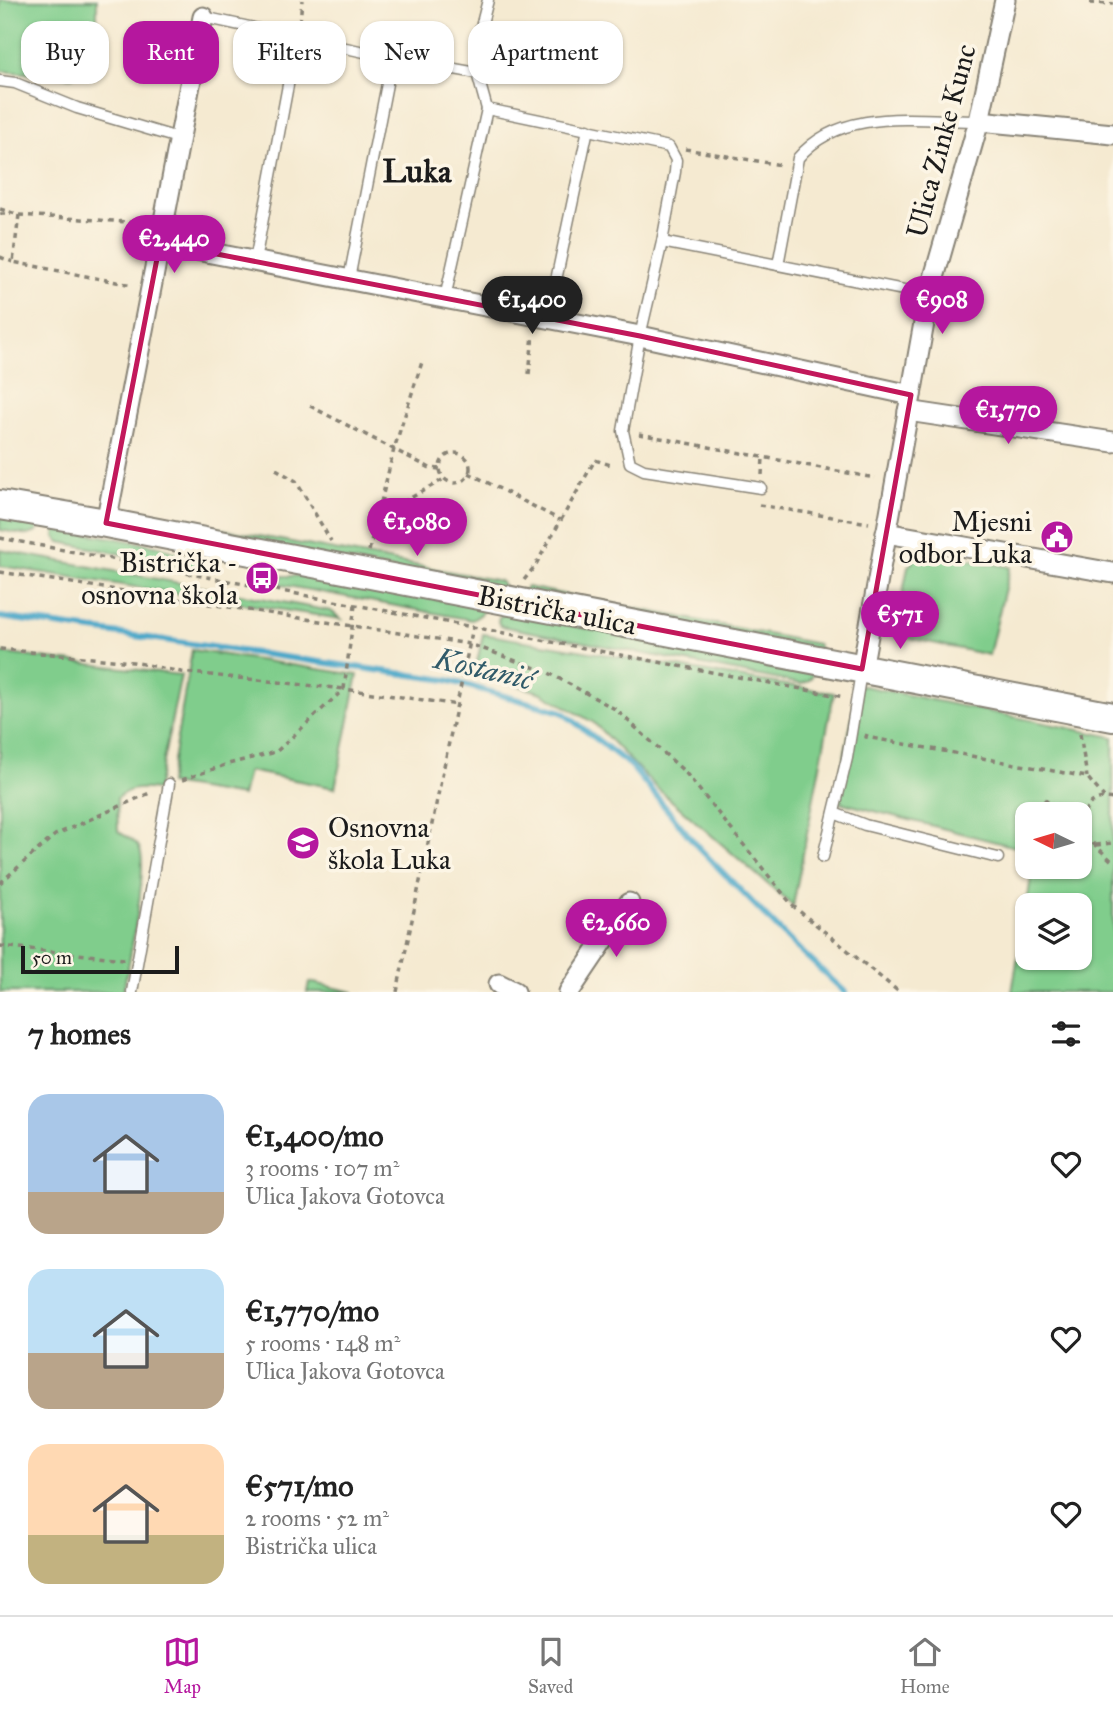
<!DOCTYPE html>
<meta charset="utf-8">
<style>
:root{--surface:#fff;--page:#f6f6f6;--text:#222;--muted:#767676;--line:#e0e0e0;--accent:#b5179e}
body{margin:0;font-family:"IM FELL Great Primer",serif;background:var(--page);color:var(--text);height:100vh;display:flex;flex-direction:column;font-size:26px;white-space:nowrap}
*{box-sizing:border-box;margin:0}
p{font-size:23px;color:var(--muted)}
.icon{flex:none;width:38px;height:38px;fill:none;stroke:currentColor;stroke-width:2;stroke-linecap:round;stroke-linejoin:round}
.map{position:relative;height:992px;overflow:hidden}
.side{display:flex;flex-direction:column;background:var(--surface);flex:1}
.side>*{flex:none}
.top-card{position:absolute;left:21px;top:21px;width:700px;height:63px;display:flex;gap:14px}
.needle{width:46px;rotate:275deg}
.buttons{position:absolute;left:1015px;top:802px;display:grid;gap:14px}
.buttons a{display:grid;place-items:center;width:77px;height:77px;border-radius:14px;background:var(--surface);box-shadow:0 2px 5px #0004;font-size:35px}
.scale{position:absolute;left:21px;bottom:18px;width:158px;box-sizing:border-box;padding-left:7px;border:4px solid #1c1c1c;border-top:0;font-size:19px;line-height:24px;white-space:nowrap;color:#1c1c1c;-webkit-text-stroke:5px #fcf5e5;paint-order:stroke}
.price{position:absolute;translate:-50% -60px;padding:0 16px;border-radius:24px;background:var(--accent);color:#fff;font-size:23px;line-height:46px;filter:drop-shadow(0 2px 4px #0008)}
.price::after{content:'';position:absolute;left:50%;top:42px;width:21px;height:16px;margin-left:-10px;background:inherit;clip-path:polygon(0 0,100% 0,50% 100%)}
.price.active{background:#222;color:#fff}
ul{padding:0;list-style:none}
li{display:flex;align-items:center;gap:21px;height:175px;padding:0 28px}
li span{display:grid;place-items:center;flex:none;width:196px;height:140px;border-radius:21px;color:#555}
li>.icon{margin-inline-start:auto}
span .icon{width:84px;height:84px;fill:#fffc;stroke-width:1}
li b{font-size:30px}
h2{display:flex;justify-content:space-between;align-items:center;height:84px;padding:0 28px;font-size:30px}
.chip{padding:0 24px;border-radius:21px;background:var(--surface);box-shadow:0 2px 5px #0004;font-size:24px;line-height:63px}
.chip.active{background:var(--accent);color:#fff}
.dock{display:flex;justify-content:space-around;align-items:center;height:98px;border-top:2px solid var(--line);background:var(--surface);font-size:19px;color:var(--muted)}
.dock a{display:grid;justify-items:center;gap:4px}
.dock .active{color:var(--accent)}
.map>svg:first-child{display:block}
</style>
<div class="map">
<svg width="1113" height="992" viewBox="0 0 1113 992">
<rect width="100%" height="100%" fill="#fcf5e5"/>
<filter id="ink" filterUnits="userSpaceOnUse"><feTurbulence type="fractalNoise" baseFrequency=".0143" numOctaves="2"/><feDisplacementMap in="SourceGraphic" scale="14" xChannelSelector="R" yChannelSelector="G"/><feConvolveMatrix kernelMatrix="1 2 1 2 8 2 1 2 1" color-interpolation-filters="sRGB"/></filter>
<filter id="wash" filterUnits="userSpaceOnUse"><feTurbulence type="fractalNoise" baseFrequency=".00686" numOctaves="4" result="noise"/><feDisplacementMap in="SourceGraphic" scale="28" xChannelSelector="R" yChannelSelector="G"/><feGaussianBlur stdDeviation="1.57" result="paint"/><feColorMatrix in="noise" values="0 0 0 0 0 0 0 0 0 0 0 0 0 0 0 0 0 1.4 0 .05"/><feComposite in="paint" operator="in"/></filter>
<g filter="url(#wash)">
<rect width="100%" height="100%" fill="#f5ead1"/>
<g fill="#80cd8c" stroke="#4e7454" stroke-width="2" fill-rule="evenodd">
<path d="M 0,0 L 97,0 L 97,46 L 72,77 L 0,71 Z"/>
<path d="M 131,512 L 500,581 L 507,591 L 130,519 Z"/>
<path d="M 0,517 L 39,525 L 37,532 L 28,535 L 0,530 Z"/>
<path d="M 56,528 L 159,546 L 206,565 L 205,570 L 60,542 L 55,537 Z"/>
<path d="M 0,550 L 331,611 L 341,619 L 0,566 Z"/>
<path d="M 918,550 L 1010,567 L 989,655 L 895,635 L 908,566 L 912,563 Z"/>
<path d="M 267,576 L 311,576 L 486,608 L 480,615 L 472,620 L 266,582 Z"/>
<path d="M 527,587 L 818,644 L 820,650 L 522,593 Z"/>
<path d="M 506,613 L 813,672 C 813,679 808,682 801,684 L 501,626 L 498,622 L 499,617 Z"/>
<path d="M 483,634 L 834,693 L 793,906 L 658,789 L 594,723 L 542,693 L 475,672 Z"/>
<path d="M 192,650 L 358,675 L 335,788 L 248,771 L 242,796 L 169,784 Z"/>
<path d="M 0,653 L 181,675 L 157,790 C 141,788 130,787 117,798 L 118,831 C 124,836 136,841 139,847 C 150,866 128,967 123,992 L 0,992 Z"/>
<path d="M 859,685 L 1113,737 L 1113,992 L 1012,992 L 1033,866 L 1080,866 L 1080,814 L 1027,814 L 1027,850 L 835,801 ZM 1027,905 L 1080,905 L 1080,957 L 1027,957 Z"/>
<path d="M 309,982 L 354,992 L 307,992 Z"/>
</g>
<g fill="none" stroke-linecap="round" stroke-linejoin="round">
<path stroke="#4ba8c9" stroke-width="6" d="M 0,617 L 447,680 L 562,712 L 631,766 L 699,848 L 792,943 L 845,992"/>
</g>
</g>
<g filter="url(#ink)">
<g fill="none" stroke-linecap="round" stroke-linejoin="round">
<defs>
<g id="lane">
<path d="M 203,17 L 392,58 L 477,73 L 487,109 L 669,147 L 676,160 L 675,172 L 662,242 L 640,336 L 623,431 L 630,463 L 644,470 L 761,488"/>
<path d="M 477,73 L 481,27 L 488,0"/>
<path d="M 0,81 L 15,83 L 77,108 L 181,139"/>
<path d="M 662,242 L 929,295"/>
<path d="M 255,261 L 297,37"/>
<path d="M 778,265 L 798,158 C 842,106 919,121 979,121"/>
<path d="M 349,279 L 392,58"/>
<path d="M 445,298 L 487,109"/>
<path d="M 548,318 L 588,129"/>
<path d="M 834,813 L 865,825 L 998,858"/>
<path d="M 823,857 L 847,758 L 861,672"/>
<path d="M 132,992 L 169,784"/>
</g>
<g id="street">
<path d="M 979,121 L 1113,134"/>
<path d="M 160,243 L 640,336 L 911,395"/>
<path d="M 908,411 L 1113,442"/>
<path d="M 106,523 L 203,17"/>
<path d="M 886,533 L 1113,573"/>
<path d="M 862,669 L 929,295 L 979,121 L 1005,0"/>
<path d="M 499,984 L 515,992"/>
<path d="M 569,992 L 629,903"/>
</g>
<path id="secondary" d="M 0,505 L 106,523 L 1113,717"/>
</defs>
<use href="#lane" stroke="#888376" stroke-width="13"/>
<use href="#street" stroke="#888376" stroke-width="23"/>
<use href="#secondary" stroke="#888376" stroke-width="32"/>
<g stroke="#888376" stroke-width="3.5" stroke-dasharray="5 5" stroke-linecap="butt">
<path d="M 1090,3 L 1113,4"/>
<path d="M 300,22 L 302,0"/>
<path d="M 685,149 L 781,165"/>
<path d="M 0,209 L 19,215 L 13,262 L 132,285"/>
<path d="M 0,214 L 11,214"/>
<path d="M 19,215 L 144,223"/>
<path d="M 0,257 L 13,262"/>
<path d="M 529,374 L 533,335"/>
<path d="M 310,406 L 430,468 L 440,469"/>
<path d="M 639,434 L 875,478"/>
<circle cx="455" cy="468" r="15"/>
<path d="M 276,469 L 296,481 L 331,541"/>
<path d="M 469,473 L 560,520"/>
<path d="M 762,475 L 763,457"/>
<path d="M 759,505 L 869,523"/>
<path d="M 377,517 L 444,479"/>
<path d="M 0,538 L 844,697"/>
<path d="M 369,551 L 394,449 L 422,362"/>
<path d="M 0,572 L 470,644 L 549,673 L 615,709 L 685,772 L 793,906 L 899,992"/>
<path d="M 524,580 L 535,566 L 595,460 L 614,466"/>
<path d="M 355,605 L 344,689 L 459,705"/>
<path d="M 0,649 L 133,662 L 181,672 L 344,689"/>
<path d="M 867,734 L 866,737 L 1087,777 L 1104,797"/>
<path d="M 1080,734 L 1087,777"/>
<path d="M 182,780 L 228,764 L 276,752 L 344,689"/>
<path d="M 1044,799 L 1062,814"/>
<path d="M 1113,799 C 1088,794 1082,812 1082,833 L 1113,862"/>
<path d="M 1096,845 L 1113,843"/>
<path d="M 0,883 L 55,835 L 152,792"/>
<path d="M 0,946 L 125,959"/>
<path d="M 397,992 L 473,627"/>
</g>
<use href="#lane" stroke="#fff" stroke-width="10"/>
<use href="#street" stroke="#fff" stroke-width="19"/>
<use href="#secondary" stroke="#fff" stroke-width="28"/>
</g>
</g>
<path fill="none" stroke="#c2185b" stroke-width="5" stroke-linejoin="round" d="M 160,243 L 640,336 L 911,395 L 862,669 L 106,523 Z"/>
<defs>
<symbol id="civic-disc" viewBox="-11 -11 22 22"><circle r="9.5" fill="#b5179e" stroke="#fcf5e5"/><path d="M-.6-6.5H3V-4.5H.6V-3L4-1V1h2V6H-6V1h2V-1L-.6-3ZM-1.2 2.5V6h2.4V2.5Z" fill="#fff"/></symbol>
<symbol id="bus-disc" viewBox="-11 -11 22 22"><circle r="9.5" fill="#b5179e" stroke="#fcf5e5"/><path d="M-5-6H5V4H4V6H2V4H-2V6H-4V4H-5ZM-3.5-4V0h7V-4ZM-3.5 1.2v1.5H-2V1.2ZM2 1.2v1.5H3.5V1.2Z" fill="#fff"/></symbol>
<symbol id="school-disc" viewBox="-11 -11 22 22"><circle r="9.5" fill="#b5179e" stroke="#fcf5e5"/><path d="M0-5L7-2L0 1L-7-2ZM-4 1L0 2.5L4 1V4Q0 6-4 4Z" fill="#fff"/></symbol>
</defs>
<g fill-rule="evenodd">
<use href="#civic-disc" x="1038" y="518" width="38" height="38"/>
<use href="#bus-disc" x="243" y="559" width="38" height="38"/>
<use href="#school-disc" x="284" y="824" width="38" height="38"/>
</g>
<g text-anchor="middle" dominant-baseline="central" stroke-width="7" stroke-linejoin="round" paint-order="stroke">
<g font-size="28" fill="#1c1c1c" stroke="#fcf5e5">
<text transform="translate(941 141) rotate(-75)">Ulica Zinke Kunc</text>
<text transform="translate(557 610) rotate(11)">Bistrička ulica</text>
</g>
<g font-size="28" fill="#1c1c1c" stroke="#fcf5e5" text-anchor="end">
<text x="1032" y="521">Mjesni<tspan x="1032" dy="32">odbor Luka</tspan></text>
<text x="238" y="562">Bistrička -<tspan x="238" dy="32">osnovna škola</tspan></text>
<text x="328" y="827" text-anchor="start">Osnovna<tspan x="328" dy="32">škola Luka</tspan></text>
</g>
<g font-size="30" font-style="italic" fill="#315b6a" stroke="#fcf5e5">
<text transform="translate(484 669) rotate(13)">Kostanić</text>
</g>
<g font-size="32" font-weight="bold" fill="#1c1c1c" stroke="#fcf5e5">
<text x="417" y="171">Luka</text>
</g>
</g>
</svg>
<div class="buttons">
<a><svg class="needle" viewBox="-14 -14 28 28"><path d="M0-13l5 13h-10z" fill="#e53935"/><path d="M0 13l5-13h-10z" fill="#767676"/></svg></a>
<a><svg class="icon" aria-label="layers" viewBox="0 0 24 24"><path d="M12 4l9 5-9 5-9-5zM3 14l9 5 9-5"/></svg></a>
</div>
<div class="scale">50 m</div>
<b class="price" style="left:174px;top:275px">€2,440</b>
<b class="price active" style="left:532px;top:336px">€1,400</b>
<b class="price" style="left:942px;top:336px">€908</b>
<b class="price" style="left:1008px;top:446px">€1,770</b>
<b class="price" style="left:417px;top:558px">€1,080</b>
<b class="price" style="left:900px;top:651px">€571</b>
<b class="price" style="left:616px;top:959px">€2,660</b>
<div class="top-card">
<a class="chip">Buy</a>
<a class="chip active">Rent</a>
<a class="chip">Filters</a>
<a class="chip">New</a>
<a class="chip">Apartment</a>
</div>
</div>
<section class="side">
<h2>7 homes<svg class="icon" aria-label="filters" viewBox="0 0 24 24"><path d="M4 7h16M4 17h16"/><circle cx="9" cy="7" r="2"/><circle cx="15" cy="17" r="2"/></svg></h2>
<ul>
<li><span style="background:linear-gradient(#a9c7e8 70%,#b9a48a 0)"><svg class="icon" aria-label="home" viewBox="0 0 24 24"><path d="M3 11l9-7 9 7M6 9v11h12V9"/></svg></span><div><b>€1,400/mo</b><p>3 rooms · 107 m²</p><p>Ulica Jakova Gotovca</p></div><svg class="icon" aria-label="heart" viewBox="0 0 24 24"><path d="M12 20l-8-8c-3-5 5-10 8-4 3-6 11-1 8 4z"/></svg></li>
<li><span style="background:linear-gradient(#bfe0f5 60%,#b9a48a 0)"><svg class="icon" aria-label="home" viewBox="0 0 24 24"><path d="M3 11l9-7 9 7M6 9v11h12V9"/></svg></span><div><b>€1,770/mo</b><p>5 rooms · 148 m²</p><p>Ulica Jakova Gotovca</p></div><svg class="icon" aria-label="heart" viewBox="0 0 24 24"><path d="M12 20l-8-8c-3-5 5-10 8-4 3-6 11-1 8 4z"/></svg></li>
<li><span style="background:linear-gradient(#ffd9b3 65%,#c2b280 0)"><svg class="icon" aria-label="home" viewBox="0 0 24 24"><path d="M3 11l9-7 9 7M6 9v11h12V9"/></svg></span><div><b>€571/mo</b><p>2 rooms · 52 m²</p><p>Bistrička ulica</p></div><svg class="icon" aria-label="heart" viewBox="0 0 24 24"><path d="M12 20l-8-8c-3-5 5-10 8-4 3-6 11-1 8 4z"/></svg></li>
</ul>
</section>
<nav class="dock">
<a class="active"><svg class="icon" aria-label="map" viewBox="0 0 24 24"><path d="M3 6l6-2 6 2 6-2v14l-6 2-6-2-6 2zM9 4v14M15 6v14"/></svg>Map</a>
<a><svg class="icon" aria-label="saved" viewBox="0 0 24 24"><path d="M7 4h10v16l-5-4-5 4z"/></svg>Saved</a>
<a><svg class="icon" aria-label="home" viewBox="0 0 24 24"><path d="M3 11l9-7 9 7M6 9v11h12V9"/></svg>Home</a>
</nav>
